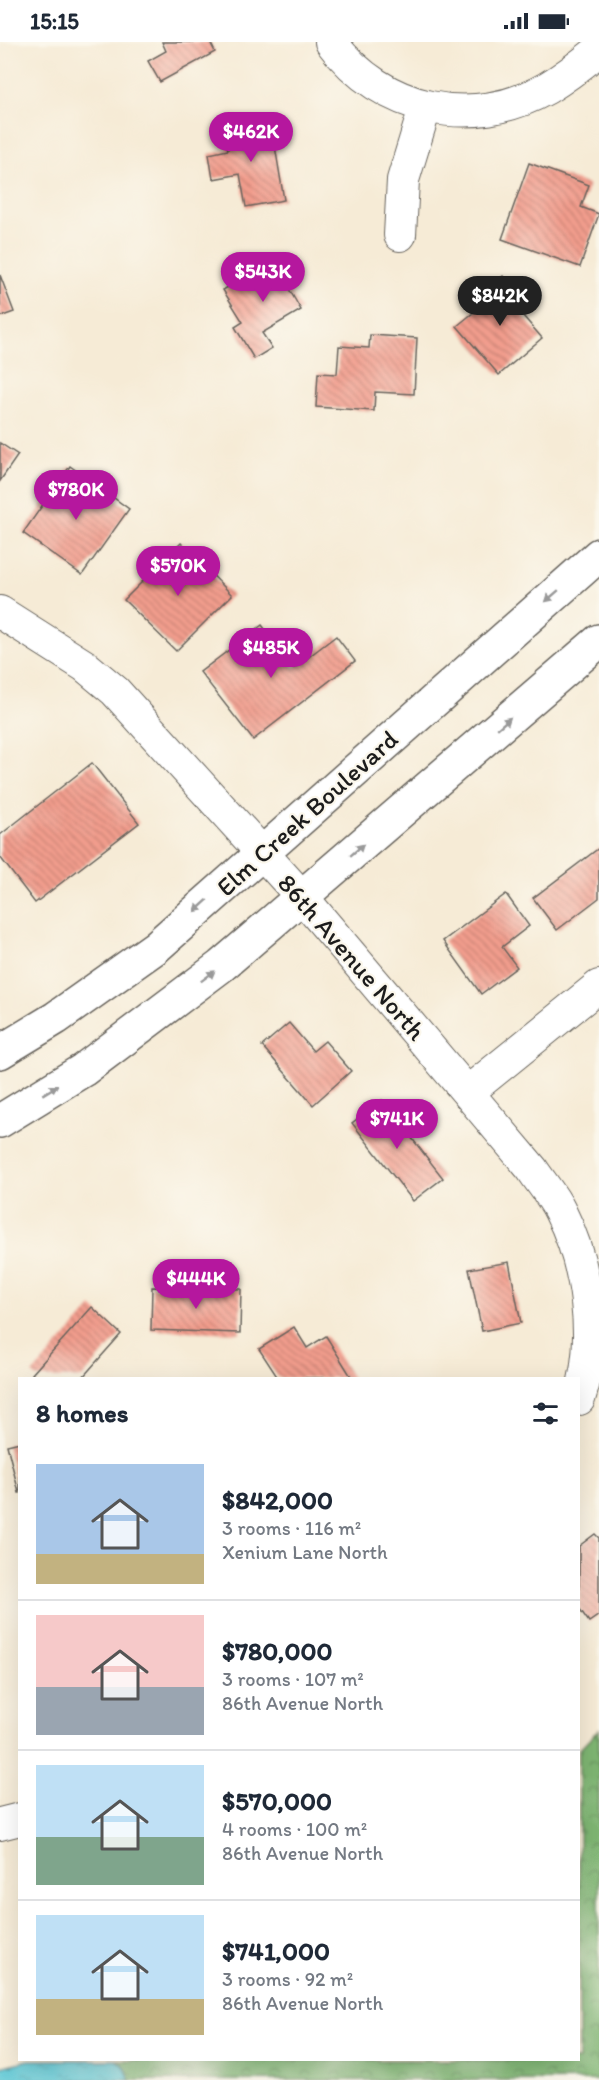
<!DOCTYPE html>
<meta charset="utf-8">
<style>
:root{--surface:#fff;--page:#f6f6f7;--text:#1f2937;--muted:#747a83;--line:#e0e1e3;--accent:#b5179e}
body{margin:0;font-family:Itim,sans-serif;background:var(--page);color:var(--text);height:100vh;display:flex;flex-direction:column;font-size:22px;white-space:nowrap}
*{box-sizing:border-box;margin:0}
p{font-size:20px;color:var(--muted)}
.icon{flex:none;width:33px;height:33px;fill:none;stroke:currentColor;stroke-width:2;stroke-linecap:round;stroke-linejoin:round}
.map{position:relative;flex:1;overflow:hidden}
.panel{position:absolute;left:18px;top:1335px;width:562px;height:684px;display:flex;flex-direction:column;background:var(--surface);border-radius:0px;box-shadow:0 6px 24px #0002}
.panel>*{flex:none}
.price{position:absolute;translate:-50% -51px;padding:0 14px;border-radius:21px;background:var(--accent);color:#fff;font-size:20px;line-height:39px;filter:drop-shadow(0 2px 3px #0008)}
.price::after{content:'';position:absolute;left:50%;top:36px;width:18px;height:14px;margin-left:-9px;background:inherit;clip-path:polygon(0 0,100% 0,50% 100%)}
.price.active{background:#222;color:#fff}
ul{padding:0;list-style:none}
li{display:flex;align-items:center;gap:18px;height:150px;padding:0 18px}
li+li{border-top:2px solid var(--line)}
li span{display:grid;place-items:center;flex:none;width:168px;height:120px;border-radius:0px;color:#555}
li>.icon{margin-inline-start:auto}
span .icon{width:72px;height:72px;fill:#fffc;stroke-width:1}
li b{font-size:26px}
h2{display:flex;justify-content:space-between;align-items:center;height:72px;padding:0 18px;font-size:26px}
.status{display:flex;justify-content:space-between;align-items:center;height:42px;padding:0 30px;background:var(--surface);direction:ltr}
.status svg{height:16px;fill:currentColor}
.map>svg:first-child{display:block}
</style>
<div class="status"><b>15:15</b><svg viewBox="0 0 49 12"><path d="M0 12V9h3v3zM5 12V6h3v6zM10 12V3h3v9zM15 12V0h3v12zM26 1h20v11H26zM47 4h2v5h-2z"/></svg></div>
<div class="map">
<svg width="599" height="2038" viewBox="0 0 599 2038">
<defs>
<pattern id="forest-crowns" width="20" height="18" patternUnits="userSpaceOnUse" patternTransform="scale(1.5)"><rect width="20" height="18" fill="#7eb572"/><path d="M2 6a3 3 0 1 1 6 0M12 15a3 3 0 1 1 6 0" fill="none" stroke="#66925d"/></pattern>
<pattern id="water-ripples" width="26" height="14" patternUnits="userSpaceOnUse" patternTransform="scale(1.5)"><rect width="26" height="14" fill="#5dc8d6"/><path d="M2 4q2-2 4 0t4 0M15 11q2-2 4 0t4 0" fill="none" stroke="#50abb7"/></pattern>
<pattern id="building-back-hatch" width="6" height="6" patternUnits="userSpaceOnUse" patternTransform="scale(1.5)"><rect width="6" height="6" fill="#f29d8d"/><path d="M-1 5l2 2M0 0l6 6M5-1l2 2" fill="none" stroke="#c37f72"/></pattern>
</defs>
<rect width="100%" height="100%" fill="#fbf7ec"/>
<filter id="ink" filterUnits="userSpaceOnUse"><feTurbulence type="fractalNoise" baseFrequency=".0167" numOctaves="2"/><feDisplacementMap in="SourceGraphic" scale="12" xChannelSelector="R" yChannelSelector="G"/><feConvolveMatrix kernelMatrix="1 2 1 2 8 2 1 2 1" color-interpolation-filters="sRGB"/></filter>
<filter id="wash" filterUnits="userSpaceOnUse"><feTurbulence type="fractalNoise" baseFrequency=".008" numOctaves="4" result="noise"/><feDisplacementMap in="SourceGraphic" scale="24" xChannelSelector="R" yChannelSelector="G"/><feGaussianBlur stdDeviation="1.35" result="paint"/><feColorMatrix in="noise" values="0 0 0 0 0 0 0 0 0 0 0 0 0 0 0 0 0 1.4 0 .05"/><feComposite in="paint" operator="in"/></filter>
<g filter="url(#wash)">
<rect width="100%" height="100%" fill="#f6ebd6"/>
<path fill="url(#forest-crowns)" stroke="#4d6847" stroke-width="1.5" d="M 599,1687 L 599,2038 L 130,2038 L 125,2025 L 116,2018 L 579,2018 L 579,1708 Z"/>
<path fill="url(#water-ripples)" stroke="#3c7279" stroke-width="1.5" d="M 29,2018 L 116,2018 L 125,2025 L 130,2038 L 0,2038 L 0,2025 Z"/>
<g id="blocks">
<g fill="url(#building-back-hatch)">
<path d="M 162,0 L 210,0 L 215,10 L 160,40 L 148,19 L 166,9 Z"/>
<path d="M 271,80 L 284,158 L 246,165 L 240,132 L 213,137 L 209,112 L 228,108 L 224,88 Z"/>
<path d="M 529,121 L 589,143 L 581,165 L 599,172 L 580,225 L 502,197 Z"/>
<path d="M 279,214 L 296,243 L 289,247 L 301,268 L 262,291 L 272,306 L 254,317 L 235,285 L 243,280 L 223,248 Z"/>
<path d="M 0,233 L 14,270 L 0,275 Z"/>
<path d="M 503,234 L 525,260 L 517,267 L 542,296 L 499,333 L 457,284 L 479,266 L 473,259 Z"/>
<path d="M 370,293 L 417,296 L 414,352 L 375,350 L 374,369 L 316,365 L 318,331 L 337,332 L 339,304 L 369,306 Z"/>
<path d="M 0,401 L 18,413 L 0,439 Z"/>
<path d="M 70,424 L 129,467 L 82,533 L 23,491 Z"/>
<path d="M 181,501 L 232,553 L 176,609 L 124,558 Z"/>
<path d="M 262,583 L 294,626 L 336,594 L 355,619 L 253,698 L 200,630 Z"/>
<path d="M 92,721 L 139,781 L 35,861 L 0,815 L 0,793 Z"/>
<path d="M 599,806 L 599,856 L 557,888 L 533,856 Z"/>
<path d="M 506,852 L 529,884 L 502,905 L 517,925 L 481,952 L 443,899 Z"/>
<path d="M 289,981 L 313,1009 L 325,999 L 351,1029 L 313,1063 L 262,1004 Z"/>
<path d="M 382,1058 L 443,1136 L 413,1159 L 352,1081 Z"/>
<path d="M 509,1220 L 521,1281 L 482,1289 L 469,1227 Z"/>
<path d="M 152,1245 L 241,1247 L 240,1291 L 151,1288 Z"/>
<path d="M 92,1265 L 121,1292 L 82,1336 L 37,1336 L 32,1332 Z"/>
<path d="M 294,1285 L 307,1306 L 326,1294 L 352,1336 L 278,1336 L 259,1307 Z"/>
<path d="M 20,1400 L 20,1451 L 19,1451 L 7,1403 Z"/>
<path d="M 595,1492 L 599,1496 L 599,1573 L 589,1580 L 579,1566 L 579,1504 Z"/>
</g>
</g>
</g>
<g filter="url(#ink)">
<use href="#blocks" fill-opacity="0" stroke="#68645d" stroke-width="1.5"/>
<g fill="none" stroke-linecap="round" stroke-linejoin="round">
<defs>
<g id="minor">
<path d="M 331,0 C 382,69 472,89 547,46 C 565,35 582,22 599,8"/>
<path d="M 400,193 L 403,138 L 425,66"/>
<path d="M 0,570 L 85,624 L 115,649 L 302,855 L 532,1127 C 541,1141 553,1154 560,1169 C 587,1222 599,1299 579,1357"/>
<path d="M 468,1050 L 599,944"/>
<path d="M 0,1782 L 20,1777"/>
</g>
<g id="secondary">
<path d="M 0,1010 L 56,976 L 156,905 L 599,513"/>
<path d="M 0,1079 L 83,1028 L 221,924 L 599,599"/>
</g>
</defs>
<use href="#minor" stroke="#68645d" stroke-width="34"/>
<use href="#secondary" stroke="#68645d" stroke-width="36"/>
<use href="#minor" stroke="#fff" stroke-width="32"/>
<use href="#secondary" stroke="#fff" stroke-width="33"/>
</g>
<defs><path id="oneway-solid" d="M-6-.8H1V-3.2L6.5 0L1 3.2V.8H-6Z" transform="scale(1.5)"/></defs>
<g fill="#999">
<use href="#oneway-solid" transform="translate(552 554) rotate(139)"/>
<use href="#oneway-solid" transform="translate(504 681) rotate(-41)"/>
<use href="#oneway-solid" transform="translate(357 808) rotate(-41)"/>
<use href="#oneway-solid" transform="translate(201 864) rotate(138)"/>
<use href="#oneway-solid" transform="translate(208 934) rotate(-37)"/>
<use href="#oneway-solid" transform="translate(50 1048) rotate(-31)"/>
</g>
</g>
<g text-anchor="middle" dominant-baseline="central" stroke-width="4.5" stroke-linejoin="round" paint-order="stroke">
<g font-size="26" fill="#1c1c1c" stroke="#fbf7ec">
<text transform="translate(307 771) rotate(-42)">Elm Creek Boulevard</text>
<text transform="translate(352 915) rotate(49)">86th Avenue North</text>
</g>
</g>
</svg>
<b class="price" style="left:251px;top:121px">$462K</b>
<b class="price" style="left:263px;top:261px">$543K</b>
<b class="price active" style="left:500px;top:285px">$842K</b>
<b class="price" style="left:76px;top:479px">$780K</b>
<b class="price" style="left:178px;top:555px">$570K</b>
<b class="price" style="left:271px;top:637px">$485K</b>
<b class="price" style="left:397px;top:1108px">$741K</b>
<b class="price" style="left:196px;top:1268px">$444K</b>
<section class="panel">
<h2>8 homes<svg class="icon" aria-label="filters" viewBox="0 0 24 24"><path d="M4 7h16M4 17h16"/><circle cx="9" cy="7" r="2"/><circle cx="15" cy="17" r="2"/></svg></h2>
<ul>
<li><span style="background:linear-gradient(#a9c7e8 75%,#c2b280 0)"><svg class="icon" aria-label="home" viewBox="0 0 24 24"><path d="M3 11l9-7 9 7M6 9v11h12V9"/></svg></span><div><b>$842,000</b><p>3 rooms · 116 m²</p><p>Xenium Lane North</p></div></li>
<li><span style="background:linear-gradient(#f6c9c9 60%,#9aa5b1 0)"><svg class="icon" aria-label="home" viewBox="0 0 24 24"><path d="M3 11l9-7 9 7M6 9v11h12V9"/></svg></span><div><b>$780,000</b><p>3 rooms · 107 m²</p><p>86th Avenue North</p></div></li>
<li><span style="background:linear-gradient(#bfe0f5 60%,#7fa58c 0)"><svg class="icon" aria-label="home" viewBox="0 0 24 24"><path d="M3 11l9-7 9 7M6 9v11h12V9"/></svg></span><div><b>$570,000</b><p>4 rooms · 100 m²</p><p>86th Avenue North</p></div></li>
<li><span style="background:linear-gradient(#bfe0f5 70%,#c2b280 0)"><svg class="icon" aria-label="home" viewBox="0 0 24 24"><path d="M3 11l9-7 9 7M6 9v11h12V9"/></svg></span><div><b>$741,000</b><p>3 rooms · 92 m²</p><p>86th Avenue North</p></div></li>
</ul>
</section>
</div>
